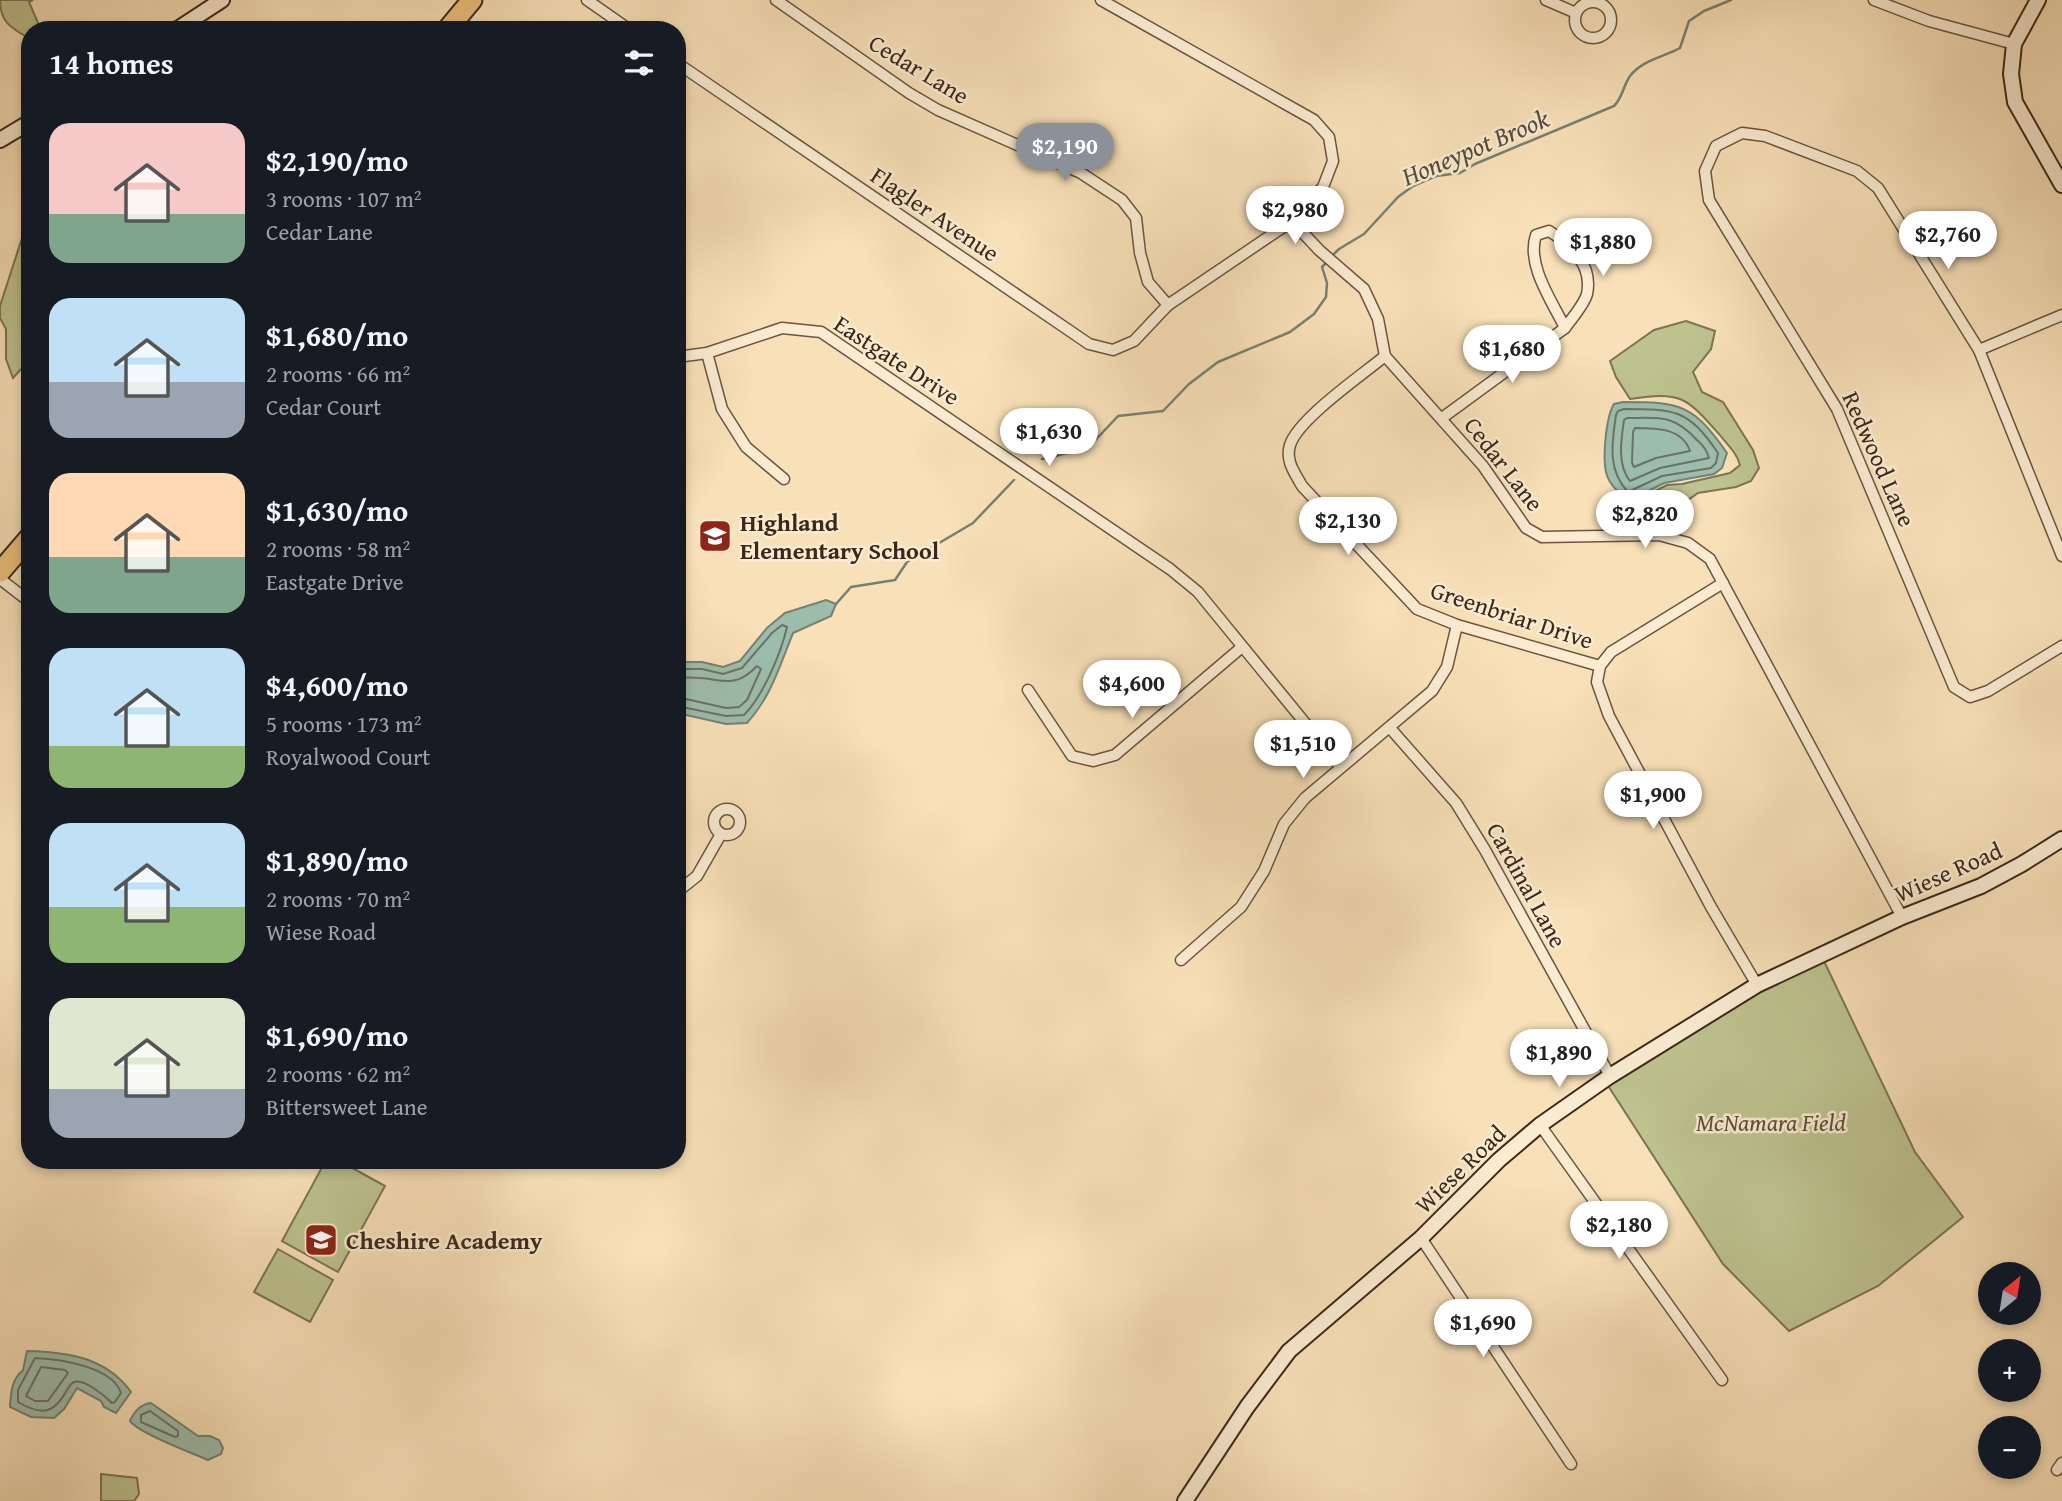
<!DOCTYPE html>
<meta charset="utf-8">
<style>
:root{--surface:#171b24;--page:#20242c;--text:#f1f3f6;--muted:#9ea1a6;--accent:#8c9099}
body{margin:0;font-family:"Gentium Book Plus",serif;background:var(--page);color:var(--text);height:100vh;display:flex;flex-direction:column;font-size:26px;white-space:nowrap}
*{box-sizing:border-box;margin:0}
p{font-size:23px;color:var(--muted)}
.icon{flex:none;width:38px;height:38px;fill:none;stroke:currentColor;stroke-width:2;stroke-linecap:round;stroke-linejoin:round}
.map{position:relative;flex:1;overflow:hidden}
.panel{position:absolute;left:21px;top:21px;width:665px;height:1148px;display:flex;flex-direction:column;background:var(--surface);border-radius:28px;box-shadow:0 4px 10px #0003}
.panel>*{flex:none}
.needle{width:46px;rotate:30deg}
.buttons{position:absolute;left:1978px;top:1262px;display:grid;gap:14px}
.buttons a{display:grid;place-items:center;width:63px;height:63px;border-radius:50%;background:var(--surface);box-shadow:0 4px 10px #0003;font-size:35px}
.price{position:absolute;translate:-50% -60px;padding:0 16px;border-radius:24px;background:#fff;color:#222;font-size:23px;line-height:46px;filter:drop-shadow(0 2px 4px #0008)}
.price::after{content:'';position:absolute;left:50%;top:42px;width:21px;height:16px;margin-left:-10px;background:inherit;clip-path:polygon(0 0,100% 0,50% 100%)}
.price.selected{background:var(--accent);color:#fff}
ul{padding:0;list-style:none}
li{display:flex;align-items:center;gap:21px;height:175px;padding:0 28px}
li span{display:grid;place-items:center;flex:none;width:196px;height:140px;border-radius:21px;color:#555}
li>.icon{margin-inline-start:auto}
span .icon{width:84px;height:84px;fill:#fffc;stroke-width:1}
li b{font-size:30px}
h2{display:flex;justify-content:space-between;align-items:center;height:84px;padding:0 28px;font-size:30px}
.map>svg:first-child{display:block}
</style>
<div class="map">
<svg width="2062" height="1501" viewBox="0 0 2062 1501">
<rect width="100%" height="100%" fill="#f8e0b8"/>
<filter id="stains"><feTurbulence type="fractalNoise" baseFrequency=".00286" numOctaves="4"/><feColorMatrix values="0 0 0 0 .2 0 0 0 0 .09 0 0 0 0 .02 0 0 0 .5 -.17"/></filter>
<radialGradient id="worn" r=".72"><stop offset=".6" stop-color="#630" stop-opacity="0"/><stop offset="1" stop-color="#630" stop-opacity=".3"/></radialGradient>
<g fill="#bdc28f" stroke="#7c7454" stroke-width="2">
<path d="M 0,0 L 33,0 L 29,2 L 41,30 L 30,30 L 30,39 C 12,28 0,23 0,0 Z"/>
<path d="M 30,227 L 30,359 L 13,378 L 6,359 L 6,329 L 0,318 L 0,306 L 22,238 Z"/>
<path d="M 1686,321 L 1715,331 L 1711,349 L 1693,372 L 1702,392 L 1723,402 L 1753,450 L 1759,468 L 1751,481 L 1736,487 L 1698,493 L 1670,513 L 1665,530 L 1621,531 L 1629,504 L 1667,485 L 1682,484 L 1730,473 L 1740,465 C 1737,453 1727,444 1719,434 C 1686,397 1681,391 1630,399 L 1616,377 L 1610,361 L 1654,330 Z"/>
<path d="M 1823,959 L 1915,1152 L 1963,1217 L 1878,1286 L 1789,1331 L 1723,1264 L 1607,1084 L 1763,987 Z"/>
<path d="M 326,1160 L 338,1160 L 385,1186 L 338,1272 L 282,1241 Z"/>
<path d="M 278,1249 L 333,1280 L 310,1322 L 254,1292 Z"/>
<path d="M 101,1474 L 137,1478 L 139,1494 L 134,1501 L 101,1501 Z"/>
</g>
<g fill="#9dbdac" stroke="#768171" stroke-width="2">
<path d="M 1623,402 C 1680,402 1693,404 1727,453 L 1722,468 L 1714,474 L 1664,483 L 1631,500 L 1626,500 C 1620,494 1611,486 1608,478 C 1601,463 1606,417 1614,404 Z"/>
<path d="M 826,600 L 836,604 L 831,616 L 793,633 C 780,665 771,697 747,723 L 726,724 L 677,713 L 677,662 L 702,662 L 723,667 L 740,661 L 767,628 L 785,613 Z"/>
<path d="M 27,1351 C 67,1352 106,1357 131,1392 L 116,1413 L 104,1407 L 101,1401 L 77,1388 L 64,1409 L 54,1418 L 31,1417 L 10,1407 C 11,1393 11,1380 23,1370 Z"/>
<path d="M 151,1403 L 198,1436 L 210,1436 L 219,1440 L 223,1448 L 221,1454 L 208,1460 C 192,1453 138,1433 130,1421 C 134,1412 141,1404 151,1403 Z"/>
</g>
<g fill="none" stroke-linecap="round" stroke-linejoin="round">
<g stroke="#6c7262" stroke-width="2">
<path d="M 1624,409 C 1675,409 1688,409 1718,453 L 1716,463 L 1711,468 L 1662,476 L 1628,492 C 1607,470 1612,443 1616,415 L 1618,411 Z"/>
<path d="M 1627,418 C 1660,418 1673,414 1697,440 C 1703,445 1707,451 1709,458 L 1660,468 L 1630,481 C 1617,465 1621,440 1624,420 Z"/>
<path d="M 1635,428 C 1657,428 1682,428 1690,451 L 1656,458 L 1634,467 L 1632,463 L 1633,432 Z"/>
<path d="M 677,669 L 702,669 L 723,674 L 742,668 L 772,633 L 782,625 L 787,627 C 781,653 763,696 744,715 L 726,716 L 677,706"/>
<path d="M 677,677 C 685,678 692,677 700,678 C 725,680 736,688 757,666 L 761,669 L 747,700 L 739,707 L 726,708 L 677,697"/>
<path d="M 35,1358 C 60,1359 113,1367 121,1393 L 115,1402 L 112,1403 C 106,1397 84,1378 74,1382 C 71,1383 69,1387 67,1390 C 54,1414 42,1416 18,1402 L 18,1390 Z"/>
<path d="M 41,1367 L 65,1370 L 68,1373 L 48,1401 L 35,1401 L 26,1396 Z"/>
<path d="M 150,1411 L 178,1431 L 178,1436 L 175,1437 L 141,1422 L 141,1415 Z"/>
</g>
<g stroke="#768171" stroke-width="2.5">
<path d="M 1332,256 L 1339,249 L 1364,234 L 1398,197 L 1413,186 L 1436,176 L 1460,173 L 1475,164 L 1614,106 C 1623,97 1623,86 1630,76 C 1642,60 1664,57 1680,48 L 1689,21 L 1704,11 L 1731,0"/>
<path d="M 1042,459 L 1088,448 L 1118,416 L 1163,411 L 1189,384 L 1218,362 L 1290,332 L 1314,314 L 1326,297 L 1327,283 L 1322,267 L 1328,261"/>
<path d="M 836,604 L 851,587 L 895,580 L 907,562 L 973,523 L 1014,480"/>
</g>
<defs>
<g id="street">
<path d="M 587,0 L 630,30"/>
<path d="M 776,0 L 909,93 L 938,110 L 1081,173 L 1122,200 L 1136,218 L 1140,253 L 1148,282 L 1168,305 L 1292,221 L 1323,187 L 1333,161 L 1329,137 L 1314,120 L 1101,0"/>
<path d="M 1546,0 L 1576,13"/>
<path d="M 1874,0 L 1929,21 L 2014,44"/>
<circle cx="1593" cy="20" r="18"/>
<path d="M 677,63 L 1089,344 L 1113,350 L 1134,341 L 1168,305"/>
<path d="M 1292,221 L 1319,250 L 1364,289 L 1378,319 L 1385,356 L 1483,466 L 1526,528 L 1542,537 L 1659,535 L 1688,543 L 1710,559 L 1902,917"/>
<path d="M 1549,231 C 1572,245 1593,265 1587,294 C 1584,305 1572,318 1565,328 C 1552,301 1526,265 1536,235 Z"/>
<path d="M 1979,350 L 2062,315"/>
<path d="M 707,353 L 722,409 L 746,447 L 784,479"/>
<path d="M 1385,356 C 1362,375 1298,419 1290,445 C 1285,461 1295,473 1302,486 L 1417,609 L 1457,625 L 1600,666"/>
<path d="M 677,357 L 707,353 L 782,328 L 821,332 L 1170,569 L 1198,592 L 1341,767"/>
<path d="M 1442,418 L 1565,328"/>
<path d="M 2062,556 L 1979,350 L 1878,188 L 1857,171 L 1765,136 L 1742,133 L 1716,146 L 1705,171 L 1709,200 L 1837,409 L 1954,687 L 1970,697 L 1988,691 L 2062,646"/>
<path d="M 0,579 L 30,602"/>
<path d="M 1723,583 L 1611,652 L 1600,666 L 1597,682 L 1609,716 L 1711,907 L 1757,985"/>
<path d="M 1028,690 L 1072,756 L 1093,761 L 1115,755 L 1242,647"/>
<path d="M 1390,728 L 1456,803 L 1485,850 L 1610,1076"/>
<circle cx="727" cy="822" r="13"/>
<path d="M 677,892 L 697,876 L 721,834"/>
<path d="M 1181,960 L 1241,907 L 1264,871 L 1284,824 L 1305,798 L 1432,691 L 1447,667 L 1457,625"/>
<path d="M 1540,1125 L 1722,1380"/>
<path d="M 1421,1238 L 1571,1464"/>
<path d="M 2057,1470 L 2062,1463"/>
</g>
<g id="secondary">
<path d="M 2038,0 L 2014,44 L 2011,74 L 2015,102 L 2062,185"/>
<path d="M 176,30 L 222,0"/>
<path d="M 0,140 L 30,122"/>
<path d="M 1185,1501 L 1247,1407 L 1289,1351 L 1421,1238 L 1499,1160 L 1540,1125 L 1610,1076 L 1757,985 L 1902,917 L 1981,886 L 2022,864 L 2062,839"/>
</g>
<g id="highway">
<path d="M 447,30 L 472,0"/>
<path d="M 0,572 L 30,537"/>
</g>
</defs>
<use href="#street" stroke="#6b5541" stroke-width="13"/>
<use href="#secondary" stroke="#3c2719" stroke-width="18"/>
<use href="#highway" stroke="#3c2719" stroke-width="23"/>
<use href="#street" stroke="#faebd1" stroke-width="10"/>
<use href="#secondary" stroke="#faebd1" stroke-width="14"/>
<use href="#highway" stroke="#ecc07c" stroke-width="19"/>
</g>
<defs>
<symbol id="school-square" viewBox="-11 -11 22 22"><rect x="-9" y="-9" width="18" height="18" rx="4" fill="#8f2418" stroke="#faebd1"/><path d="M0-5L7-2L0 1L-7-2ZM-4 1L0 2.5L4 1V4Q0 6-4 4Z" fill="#fff"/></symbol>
</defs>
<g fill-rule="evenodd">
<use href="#school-square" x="696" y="517" width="38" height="38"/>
<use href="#school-square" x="302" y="1221" width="38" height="38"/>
</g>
<g text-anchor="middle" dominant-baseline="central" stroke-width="5" stroke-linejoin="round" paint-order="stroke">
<g font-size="24" fill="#3c2719" stroke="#faebd1">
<text transform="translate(919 69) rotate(31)">Cedar Lane</text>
<text transform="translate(935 214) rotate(34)">Flagler Avenue</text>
<text transform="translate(897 360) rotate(33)">Eastgate Drive</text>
<text transform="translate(1879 459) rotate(66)">Redwood Lane</text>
<text transform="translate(1504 464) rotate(52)">Cedar Lane</text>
<text transform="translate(1512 615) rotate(18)">Greenbriar Drive</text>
<text transform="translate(1948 872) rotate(-24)">Wiese Road</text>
<text transform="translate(1527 885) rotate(61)">Cardinal Lane</text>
<text transform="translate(1460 1169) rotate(-44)">Wiese Road</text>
</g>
<g font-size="24" font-weight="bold" fill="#3c2719" stroke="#faebd1" text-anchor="start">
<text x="740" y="522">Highland<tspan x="740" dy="28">Elementary School</tspan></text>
<text x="346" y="1240">Cheshire Academy</text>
</g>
<g font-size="24" font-style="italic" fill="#5c4e36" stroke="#faebd1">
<text x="1771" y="1122">McNamara Field</text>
</g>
<g font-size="26" font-style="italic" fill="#544c3e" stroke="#faebd1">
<text transform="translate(1475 147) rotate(-23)">Honeypot Brook</text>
</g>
</g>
<rect width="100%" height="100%" filter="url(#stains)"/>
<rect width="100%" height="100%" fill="url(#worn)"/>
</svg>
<div class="buttons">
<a><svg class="needle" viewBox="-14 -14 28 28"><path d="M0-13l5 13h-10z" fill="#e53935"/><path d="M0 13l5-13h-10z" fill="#9ea1a6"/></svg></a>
<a>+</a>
<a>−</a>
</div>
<b class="price selected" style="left:1065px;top:183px">$2,190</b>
<b class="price" style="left:1295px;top:246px">$2,980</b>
<b class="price" style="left:1948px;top:271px">$2,760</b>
<b class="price" style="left:1603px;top:278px">$1,880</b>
<b class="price" style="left:1512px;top:385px">$1,680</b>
<b class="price" style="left:1049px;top:468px">$1,630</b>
<b class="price" style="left:1645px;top:550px">$2,820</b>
<b class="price" style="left:1348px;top:557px">$2,130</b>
<b class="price" style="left:1132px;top:720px">$4,600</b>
<b class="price" style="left:1303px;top:780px">$1,510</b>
<b class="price" style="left:1653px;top:831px">$1,900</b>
<b class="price" style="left:1559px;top:1089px">$1,890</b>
<b class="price" style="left:1619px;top:1261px">$2,180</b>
<b class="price" style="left:1483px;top:1359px">$1,690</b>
<section class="panel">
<h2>14 homes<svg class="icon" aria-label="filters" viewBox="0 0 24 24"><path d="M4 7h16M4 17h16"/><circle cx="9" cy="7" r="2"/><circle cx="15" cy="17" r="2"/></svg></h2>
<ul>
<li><span style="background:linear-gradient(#f6c9c9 65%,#7fa58c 0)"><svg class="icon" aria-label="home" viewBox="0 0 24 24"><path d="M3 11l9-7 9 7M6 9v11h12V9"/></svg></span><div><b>$2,190/mo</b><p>3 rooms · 107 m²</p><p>Cedar Lane</p></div></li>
<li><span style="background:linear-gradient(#bfe0f5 60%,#9aa5b1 0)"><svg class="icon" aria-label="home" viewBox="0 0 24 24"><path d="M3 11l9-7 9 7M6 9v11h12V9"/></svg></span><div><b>$1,680/mo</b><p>2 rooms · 66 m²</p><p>Cedar Court</p></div></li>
<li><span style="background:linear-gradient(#ffd9b3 60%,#7fa58c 0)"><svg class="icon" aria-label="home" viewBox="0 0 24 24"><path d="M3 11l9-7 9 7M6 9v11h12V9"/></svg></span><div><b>$1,630/mo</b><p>2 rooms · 58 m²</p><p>Eastgate Drive</p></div></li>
<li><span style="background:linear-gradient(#bfe0f5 70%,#8fb573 0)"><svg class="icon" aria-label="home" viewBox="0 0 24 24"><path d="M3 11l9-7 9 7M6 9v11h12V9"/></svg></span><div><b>$4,600/mo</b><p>5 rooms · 173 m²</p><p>Royalwood Court</p></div></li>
<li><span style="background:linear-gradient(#bfe0f5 60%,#8fb573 0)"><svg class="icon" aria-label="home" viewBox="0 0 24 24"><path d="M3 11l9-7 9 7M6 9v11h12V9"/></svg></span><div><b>$1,890/mo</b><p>2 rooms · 70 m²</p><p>Wiese Road</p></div></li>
<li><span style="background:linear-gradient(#dfe7d0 65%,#9aa5b1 0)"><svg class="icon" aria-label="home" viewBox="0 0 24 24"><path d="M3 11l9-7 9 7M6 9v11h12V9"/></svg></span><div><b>$1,690/mo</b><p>2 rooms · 62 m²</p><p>Bittersweet Lane</p></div></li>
</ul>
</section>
</div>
